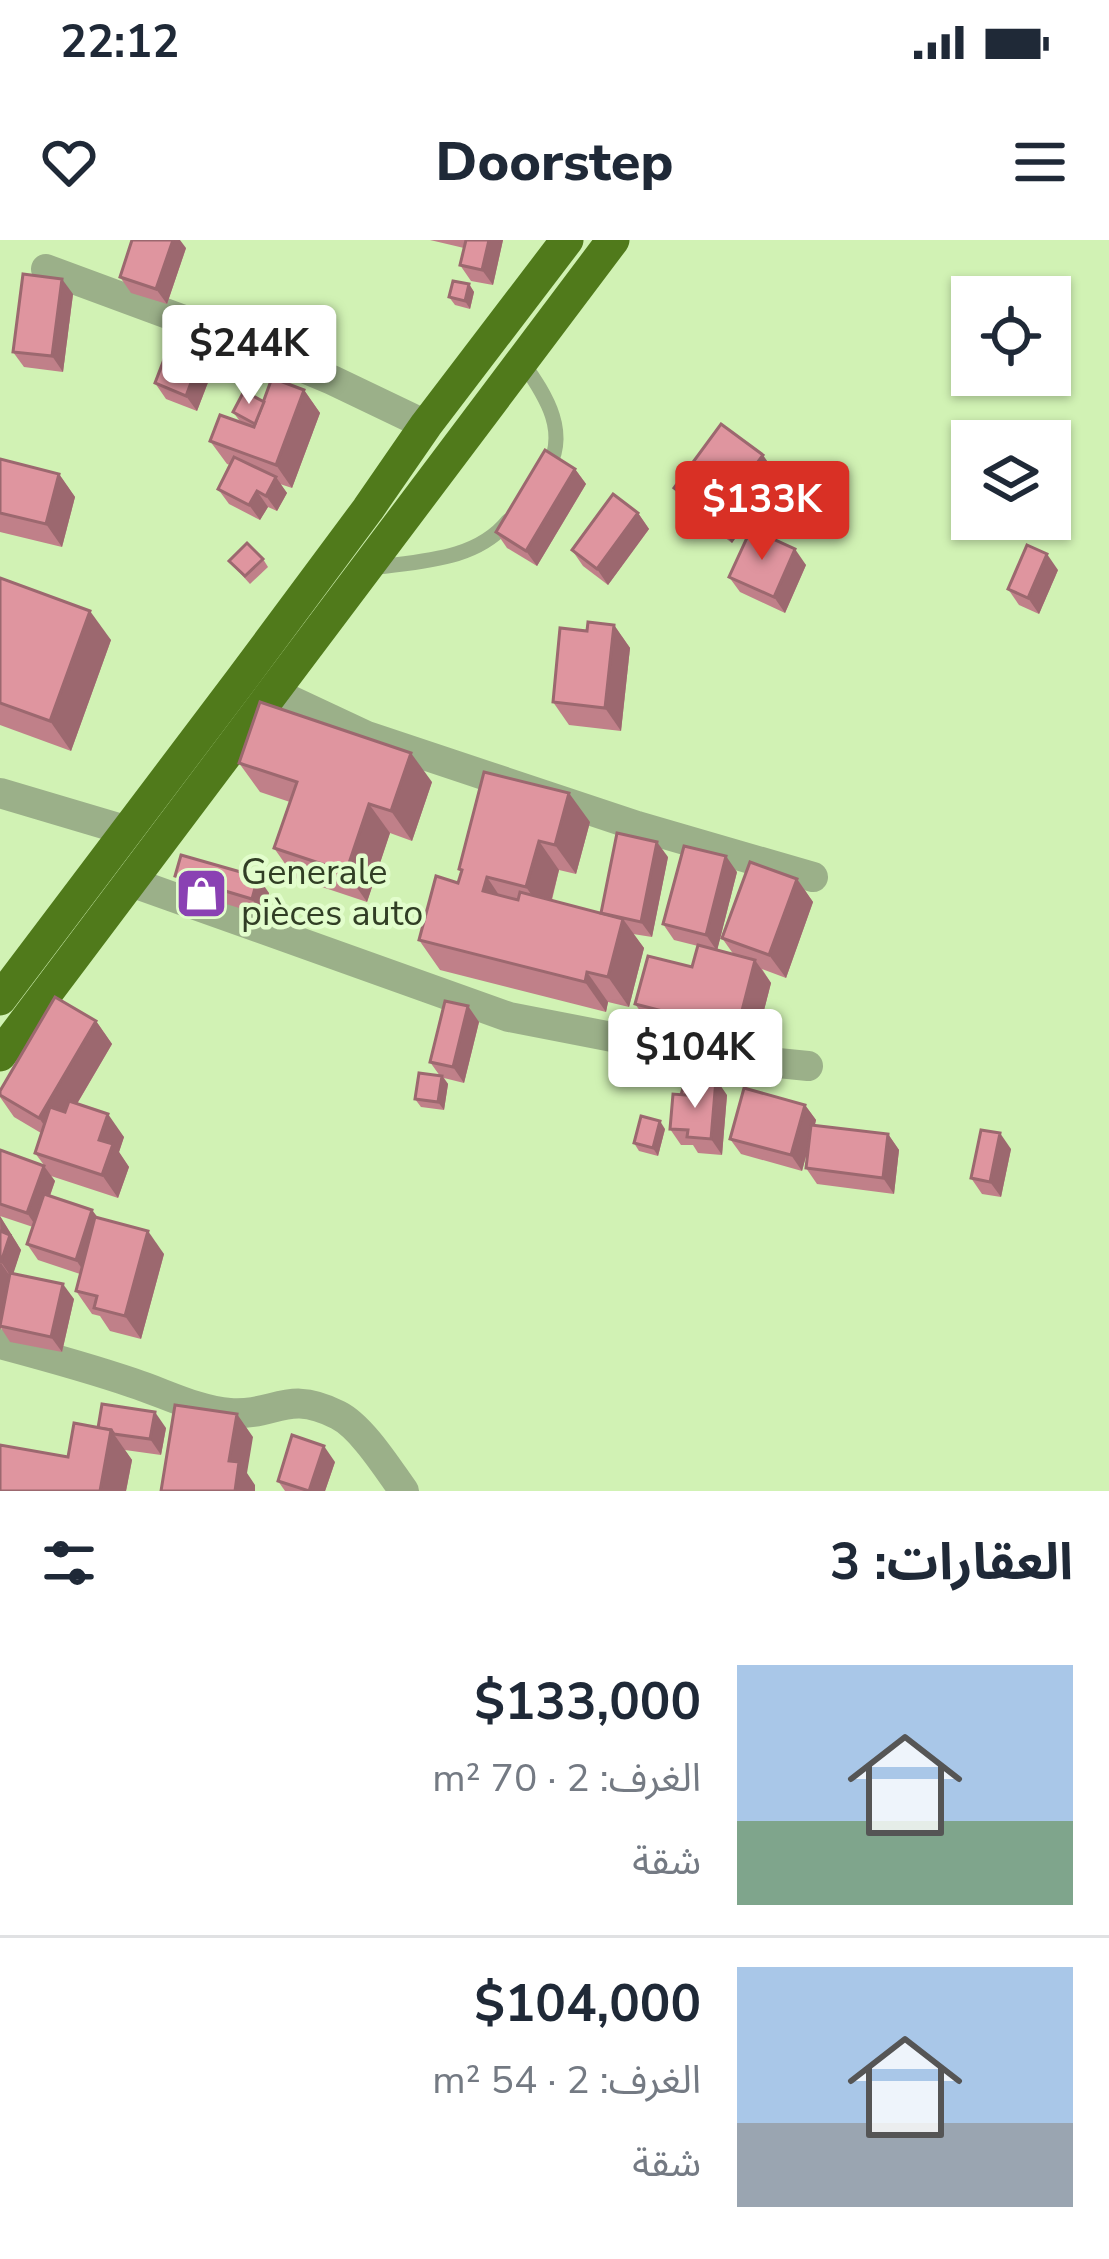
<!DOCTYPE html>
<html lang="ar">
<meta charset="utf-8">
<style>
:root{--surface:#fff;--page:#f6f6f7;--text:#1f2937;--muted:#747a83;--line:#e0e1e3;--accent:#d93025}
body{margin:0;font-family:"Nunito Sans","Noto Sans Arabic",sans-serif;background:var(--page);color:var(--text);direction:rtl;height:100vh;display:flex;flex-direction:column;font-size:45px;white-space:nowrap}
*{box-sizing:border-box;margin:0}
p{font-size:39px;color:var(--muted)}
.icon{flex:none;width:66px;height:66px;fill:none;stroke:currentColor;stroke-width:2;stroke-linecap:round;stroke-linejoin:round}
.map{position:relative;height:1251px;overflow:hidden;direction:ltr}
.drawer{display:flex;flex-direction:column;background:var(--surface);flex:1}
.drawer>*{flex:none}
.controls{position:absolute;left:951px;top:36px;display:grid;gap:24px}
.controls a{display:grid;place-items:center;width:120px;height:120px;border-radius:0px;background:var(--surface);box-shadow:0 3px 9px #0004;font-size:60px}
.price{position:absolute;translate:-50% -102px;padding:0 27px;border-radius:12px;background:#fff;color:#222;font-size:39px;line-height:78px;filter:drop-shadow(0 3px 6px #0008)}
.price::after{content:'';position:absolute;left:50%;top:72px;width:36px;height:27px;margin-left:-18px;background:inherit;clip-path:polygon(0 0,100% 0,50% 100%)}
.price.selected{background:var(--accent);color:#fff}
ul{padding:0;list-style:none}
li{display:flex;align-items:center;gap:36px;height:300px;padding:0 36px}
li+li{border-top:3px solid var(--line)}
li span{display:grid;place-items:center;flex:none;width:336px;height:240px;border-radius:0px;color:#555}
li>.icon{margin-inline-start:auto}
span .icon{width:144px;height:144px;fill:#fffc;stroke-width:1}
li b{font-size:51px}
h2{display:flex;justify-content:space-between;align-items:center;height:144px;padding:0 36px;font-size:51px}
.status{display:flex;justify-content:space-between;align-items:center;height:84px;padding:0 60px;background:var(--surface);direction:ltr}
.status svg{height:33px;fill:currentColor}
header{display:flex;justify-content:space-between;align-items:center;height:156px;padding:0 36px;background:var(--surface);font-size:54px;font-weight:800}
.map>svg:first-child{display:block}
</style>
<div class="status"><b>22:12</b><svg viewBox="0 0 49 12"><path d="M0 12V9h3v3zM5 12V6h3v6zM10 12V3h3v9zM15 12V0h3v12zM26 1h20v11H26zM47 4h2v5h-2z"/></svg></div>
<header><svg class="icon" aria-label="menu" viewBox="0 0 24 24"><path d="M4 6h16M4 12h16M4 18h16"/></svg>Doorstep<svg class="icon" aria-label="heart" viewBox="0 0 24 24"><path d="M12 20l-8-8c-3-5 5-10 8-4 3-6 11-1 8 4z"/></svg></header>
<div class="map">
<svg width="1109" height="1251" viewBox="0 0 1109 1251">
<rect width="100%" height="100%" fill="#d1f2b4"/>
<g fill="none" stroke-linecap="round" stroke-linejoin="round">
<g stroke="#9bb089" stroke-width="15">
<path d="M 523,123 C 546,156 571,194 545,233"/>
<path d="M 371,328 C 419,321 476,321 508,281"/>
</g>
<g stroke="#9bb089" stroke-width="30">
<path d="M 46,29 L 230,97 L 332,140 L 426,185"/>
<path d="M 273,452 L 367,496 L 637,586 L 813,637"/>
<path d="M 0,553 L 128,591"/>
<path d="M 131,642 L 509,777 L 710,816 L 808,826"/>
<path d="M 0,1104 C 45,1116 89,1128 133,1143 C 164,1153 198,1171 230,1173 C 276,1176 287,1149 338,1175 C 362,1187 388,1229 404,1251"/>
</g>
<g stroke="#507a1b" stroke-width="33">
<path d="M 0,759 L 241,440 L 368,269 L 426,185 L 567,0"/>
<path d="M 0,815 L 613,0"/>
</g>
</g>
<g fill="#c08089">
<path d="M 430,0 L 503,0 L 493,45 L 471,41 L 460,25 L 464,8 Z"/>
<path d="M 186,8 L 167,64 L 131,53 L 120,37 Z"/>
<path d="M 469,44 L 474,52 L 470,69 L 455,65 L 449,57 Z"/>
<path d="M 73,54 L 63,132 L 24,127 L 13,112 Z"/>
<path d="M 209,95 L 220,111 L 197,171 L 166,159 L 155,143 Z"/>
<path d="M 304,150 L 320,173 L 292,248 L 280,244 L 287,253 L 277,271 L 268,267 L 260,280 L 229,264 L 218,249 L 230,225 L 227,224 L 210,201 L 245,184 L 239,180 L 233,172 Z"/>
<path d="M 0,219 L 59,234 L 75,257 L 62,307 L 0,292 Z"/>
<path d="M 772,228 L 807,251 L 774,300 L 806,325 L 785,373 L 740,352 L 729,337 L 749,292 L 745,285 L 732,303 L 690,271 L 674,248 Z"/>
<path d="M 575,229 L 586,244 L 537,326 L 507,308 L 496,292 Z"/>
<path d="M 638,273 L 649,289 L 608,345 L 583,326 L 572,310 Z"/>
<path d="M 263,319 L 268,327 L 250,344 L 229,321 Z"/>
<path d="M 1058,330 L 1039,374 L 1019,365 L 1008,349 Z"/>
<path d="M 0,338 L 111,400 L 71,511 L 0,485 Z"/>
<path d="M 614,385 L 630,408 L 621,491 L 569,485 L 553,462 L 587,391 Z"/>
<path d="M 239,523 L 432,542 L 412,601 L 390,593 L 367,662 L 295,638 L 274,608 L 290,562 L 260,552 Z"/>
<path d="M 590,582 L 576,634 L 559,630 L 552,660 L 601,673 L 668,617 L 652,697 L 633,694 L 644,708 L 629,767 L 608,762 L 606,772 L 440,730 L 419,700 L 458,643 L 461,632 L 459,629 Z"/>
<path d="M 737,632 L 717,710 L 734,715 L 722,698 L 797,639 L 813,662 L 786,738 L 762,729 L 771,743 L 753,813 L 652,787 L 635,764 L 692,727 L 698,706 L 674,700 L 663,684 Z"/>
<path d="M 175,636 L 269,653 L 263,675 L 186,652 Z"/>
<path d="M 468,766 L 479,782 L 464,843 L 444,838 L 448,844 L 444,870 L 421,867 L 415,859 L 440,836 L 430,822 Z"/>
<path d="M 96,781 L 112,804 L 77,864 L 124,897 L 119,912 L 129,927 L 118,958 L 51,936 L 55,941 L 50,956 L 92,970 L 98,978 L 164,1014 L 141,1099 L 110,1091 L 100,1076 L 92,1074 L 76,1051 L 80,1034 L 38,1020 L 27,1004 L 33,987 L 0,976 L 0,910 L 44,925 L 35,913 L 41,893 L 14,877 L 0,857 L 0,851 Z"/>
<path d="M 727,855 L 722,915 L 698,913 L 693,905 L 681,905 L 670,889 Z"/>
<path d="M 805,865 L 816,880 L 815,885 L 888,894 L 899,910 L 894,954 L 817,944 L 806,928 L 808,908 L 802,931 L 741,914 L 730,899 Z"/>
<path d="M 665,889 L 658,916 L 639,911 L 634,903 Z"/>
<path d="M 1011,909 L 1001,957 L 982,954 L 971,938 Z"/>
<path d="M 0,976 L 21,1010 L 13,1033 L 74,1059 L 62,1112 L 10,1102 L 1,1088 L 0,1090 Z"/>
<path d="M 98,1188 L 166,1188 L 161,1215 L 125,1210 L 132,1220 L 126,1251 L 0,1251 L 68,1217 Z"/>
<path d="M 335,1222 L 325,1251 L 285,1251 L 278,1241 Z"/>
</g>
<g fill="#9c686f">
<path d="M 173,0 L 180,0 L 186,8 L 167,64 L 156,49 Z"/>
<path d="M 489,0 L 503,0 L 493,45 L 482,30 Z"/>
<path d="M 62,39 L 73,54 L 63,132 L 52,116 Z"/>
<path d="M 469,44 L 474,52 L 470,69 L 465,61 Z"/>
<path d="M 209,95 L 220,111 L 197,171 L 186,156 Z"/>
<path d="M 304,150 L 320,173 L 292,248 L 276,225 Z"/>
<path d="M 763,215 L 779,238 L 739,277 L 745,285 L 732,303 L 715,280 Z"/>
<path d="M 575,229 L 586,244 L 537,326 L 526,311 Z"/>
<path d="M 59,234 L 75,257 L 62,307 L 46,284 Z"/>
<path d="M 796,235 L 807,251 L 770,306 L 759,291 Z"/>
<path d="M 276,237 L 287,253 L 277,271 L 266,256 Z"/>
<path d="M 257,251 L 268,267 L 260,280 L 249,265 Z"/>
<path d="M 638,273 L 649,289 L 608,345 L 597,329 Z"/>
<path d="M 795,309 L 806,325 L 785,373 L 774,357 Z"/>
<path d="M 1047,314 L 1058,330 L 1039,374 L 1028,358 Z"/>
<path d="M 90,371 L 111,400 L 71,511 L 50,481 Z"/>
<path d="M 614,385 L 630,408 L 621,491 L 605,468 Z"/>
<path d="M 411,513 L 432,542 L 412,601 L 391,571 Z"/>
<path d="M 569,553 L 590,582 L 576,634 L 555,605 Z"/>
<path d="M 369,564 L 390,593 L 367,662 L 346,632 Z"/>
<path d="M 539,601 L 559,630 L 547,677 L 526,647 Z"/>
<path d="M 657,602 L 668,617 L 652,697 L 641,682 Z"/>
<path d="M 726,616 L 737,632 L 717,711 L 706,695 Z"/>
<path d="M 258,637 L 269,653 L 263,675 L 252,659 Z"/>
<path d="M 487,637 L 507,667 L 483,651 Z"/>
<path d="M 797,639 L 813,662 L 786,738 L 769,715 Z"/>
<path d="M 623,679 L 644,708 L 629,767 L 608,737 Z"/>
<path d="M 755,720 L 771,743 L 753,813 L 737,790 Z"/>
<path d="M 587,732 L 608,762 L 606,772 L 585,742 Z"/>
<path d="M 468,766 L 479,782 L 464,843 L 453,827 Z"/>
<path d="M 96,781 L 112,804 L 55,901 L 39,878 Z"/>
<path d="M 442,836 L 448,844 L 444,870 L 438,862 Z"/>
<path d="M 716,839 L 727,855 L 722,915 L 711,899 Z"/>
<path d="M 805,865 L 816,880 L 802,931 L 791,915 Z"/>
<path d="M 108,874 L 124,897 L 119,912 L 129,927 L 118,958 L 102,935 L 99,900 Z"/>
<path d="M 660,881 L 665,889 L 658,916 L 653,908 Z"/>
<path d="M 1000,893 L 1011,909 L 1001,957 L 990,942 Z"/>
<path d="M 888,894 L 899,910 L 894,954 L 883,938 Z"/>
<path d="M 44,926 L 55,941 L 38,989 L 27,973 Z"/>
<path d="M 92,970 L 103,985 L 87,1036 L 76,1020 Z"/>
<path d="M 0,976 L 21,1010 L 12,1038 L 1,1022 Z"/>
<path d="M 148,991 L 164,1014 L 141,1099 L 125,1076 Z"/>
<path d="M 1,1023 L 17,1046 L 0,1090 L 0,1024 Z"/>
<path d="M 63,1044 L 74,1059 L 62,1112 L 51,1097 Z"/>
<path d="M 155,1172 L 166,1188 L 161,1215 L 150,1199 Z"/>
<path d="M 237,1174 L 253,1197 L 247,1233 L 255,1245 L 255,1251 L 235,1251 L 229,1221 Z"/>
<path d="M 111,1190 L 132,1220 L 126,1251 L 100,1251 Z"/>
<path d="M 324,1206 L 335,1222 L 325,1251 L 309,1251 Z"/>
</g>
<g fill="#df959f" stroke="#9c686f" stroke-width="3">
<path d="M 132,0 L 173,0 L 156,49 L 120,37 Z"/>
<path d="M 466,0 L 489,0 L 482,30 L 460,25 Z"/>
<path d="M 23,34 L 62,39 L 52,116 L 13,112 Z"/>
<path d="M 453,41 L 469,44 L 465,61 L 449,57 Z"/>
<path d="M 178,83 L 209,95 L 186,156 L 155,143 Z"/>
<path d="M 272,138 L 304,150 L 276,225 L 210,201 L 220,175 L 254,187 Z"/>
<path d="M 244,151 L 264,162 L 255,184 L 233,172 Z"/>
<path d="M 721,184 L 763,215 L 715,280 L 674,248 Z"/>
<path d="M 545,210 L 575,229 L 526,311 L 496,292 Z"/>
<path d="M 234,217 L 276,237 L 266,256 L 257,251 L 249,265 L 218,249 Z"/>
<path d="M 0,219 L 59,234 L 46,284 L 0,273 Z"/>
<path d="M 776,223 L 796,235 L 759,291 L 739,277 Z"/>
<path d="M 613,254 L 638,273 L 597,329 L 572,310 Z"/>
<path d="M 751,289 L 795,309 L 774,357 L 729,337 Z"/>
<path d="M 247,303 L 263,319 L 245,336 L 229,321 Z"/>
<path d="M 1027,305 L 1047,314 L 1028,358 L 1008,349 Z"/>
<path d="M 0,338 L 90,371 L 50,481 L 0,463 Z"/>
<path d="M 588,382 L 614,385 L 605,468 L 553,462 L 560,388 L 587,391 Z"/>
<path d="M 260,462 L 411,513 L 391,571 L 369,564 L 346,632 L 274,608 L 297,542 L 239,523 Z"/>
<path d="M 484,532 L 569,553 L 555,605 L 539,601 L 526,647 L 487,637 L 483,651 L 518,660 L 520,652 L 623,679 L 608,737 L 587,732 L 585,742 L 419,700 L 436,636 L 458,643 L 462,630 L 459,629 Z"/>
<path d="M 617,593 L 657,602 L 641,682 L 601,673 Z"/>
<path d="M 684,606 L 726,616 L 706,695 L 663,684 Z"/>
<path d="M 181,615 L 258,637 L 252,659 L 175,636 Z"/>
<path d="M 750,622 L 797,639 L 769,715 L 722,698 Z"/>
<path d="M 698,705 L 755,720 L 737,790 L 635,764 L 648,716 L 692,727 Z"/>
<path d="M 55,757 L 96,781 L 39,878 L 0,855 L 0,851 Z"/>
<path d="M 445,761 L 468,766 L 453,827 L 430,822 Z"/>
<path d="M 419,833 L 442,836 L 438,862 L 415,859 Z"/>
<path d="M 686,837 L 698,841 L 697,856 L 681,855 Z"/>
<path d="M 698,838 L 716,839 L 711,899 L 687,897 L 688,890 L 670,889 L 673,854 L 697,856 Z"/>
<path d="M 744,848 L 805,865 L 791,915 L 730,899 Z"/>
<path d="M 69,861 L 108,874 L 99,900 L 113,904 L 102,935 L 35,913 L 50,867 L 65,872 Z"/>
<path d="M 641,876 L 660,881 L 653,908 L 634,903 Z"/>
<path d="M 811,885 L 888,894 L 883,938 L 806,928 Z"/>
<path d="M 981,890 L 1000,893 L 990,942 L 971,938 Z"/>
<path d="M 0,910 L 44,926 L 27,973 L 0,964 Z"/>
<path d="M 44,954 L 92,970 L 76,1020 L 27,1004 Z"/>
<path d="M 95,977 L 148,991 L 125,1076 L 94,1068 L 97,1056 L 76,1051 Z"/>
<path d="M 0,991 L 10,995 L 1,1022 L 0,1022 Z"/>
<path d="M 10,1033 L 63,1044 L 51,1097 L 0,1086 Z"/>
<path d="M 102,1164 L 155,1172 L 150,1199 L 114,1194 L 111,1190 L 98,1188 Z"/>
<path d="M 175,1165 L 237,1174 L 229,1221 L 239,1222 L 235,1251 L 161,1251 Z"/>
<path d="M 74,1183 L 111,1190 L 100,1251 L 0,1251 L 0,1205 L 68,1217 Z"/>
<path d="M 292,1195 L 324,1206 L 309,1251 L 278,1241 Z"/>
</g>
<defs>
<symbol id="shop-square" viewBox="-11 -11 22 22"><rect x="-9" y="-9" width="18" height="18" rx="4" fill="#8a41b3" stroke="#e2fdcc"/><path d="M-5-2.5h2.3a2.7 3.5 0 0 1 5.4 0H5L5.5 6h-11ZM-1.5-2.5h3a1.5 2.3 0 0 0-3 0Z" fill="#fff"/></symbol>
</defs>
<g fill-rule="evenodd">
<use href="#shop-square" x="172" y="624" width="59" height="59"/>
</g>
<g text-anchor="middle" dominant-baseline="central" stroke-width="9" stroke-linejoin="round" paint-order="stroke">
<g font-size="36" fill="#313e25" stroke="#e2fdcc" text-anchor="start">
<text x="241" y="632">Generale<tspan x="241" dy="41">pièces auto</tspan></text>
</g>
</g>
</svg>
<div class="controls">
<a><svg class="icon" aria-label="locate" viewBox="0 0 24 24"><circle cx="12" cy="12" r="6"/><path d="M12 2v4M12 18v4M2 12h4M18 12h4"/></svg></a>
<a><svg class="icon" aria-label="layers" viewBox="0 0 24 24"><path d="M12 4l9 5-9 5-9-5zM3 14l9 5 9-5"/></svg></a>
</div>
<b class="price" style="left:249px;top:167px">$244K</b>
<b class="price selected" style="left:762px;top:323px">$133K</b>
<b class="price" style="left:695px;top:871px">$104K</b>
</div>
<section class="drawer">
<h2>العقارات: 3<svg class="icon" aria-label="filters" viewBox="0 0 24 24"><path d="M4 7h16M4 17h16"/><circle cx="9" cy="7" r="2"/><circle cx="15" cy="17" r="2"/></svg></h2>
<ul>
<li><span style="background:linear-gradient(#a9c7e8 65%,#7fa58c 0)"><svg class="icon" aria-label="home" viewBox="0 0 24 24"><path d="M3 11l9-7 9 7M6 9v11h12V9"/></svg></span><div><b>$133,000</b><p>الغرف: 2 · 70 m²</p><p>شقة</p></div></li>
<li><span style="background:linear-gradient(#a9c7e8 65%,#9aa5b1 0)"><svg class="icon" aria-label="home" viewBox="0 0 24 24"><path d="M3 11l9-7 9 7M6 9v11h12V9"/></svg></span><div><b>$104,000</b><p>الغرف: 2 · 54 m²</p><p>شقة</p></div></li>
</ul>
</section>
